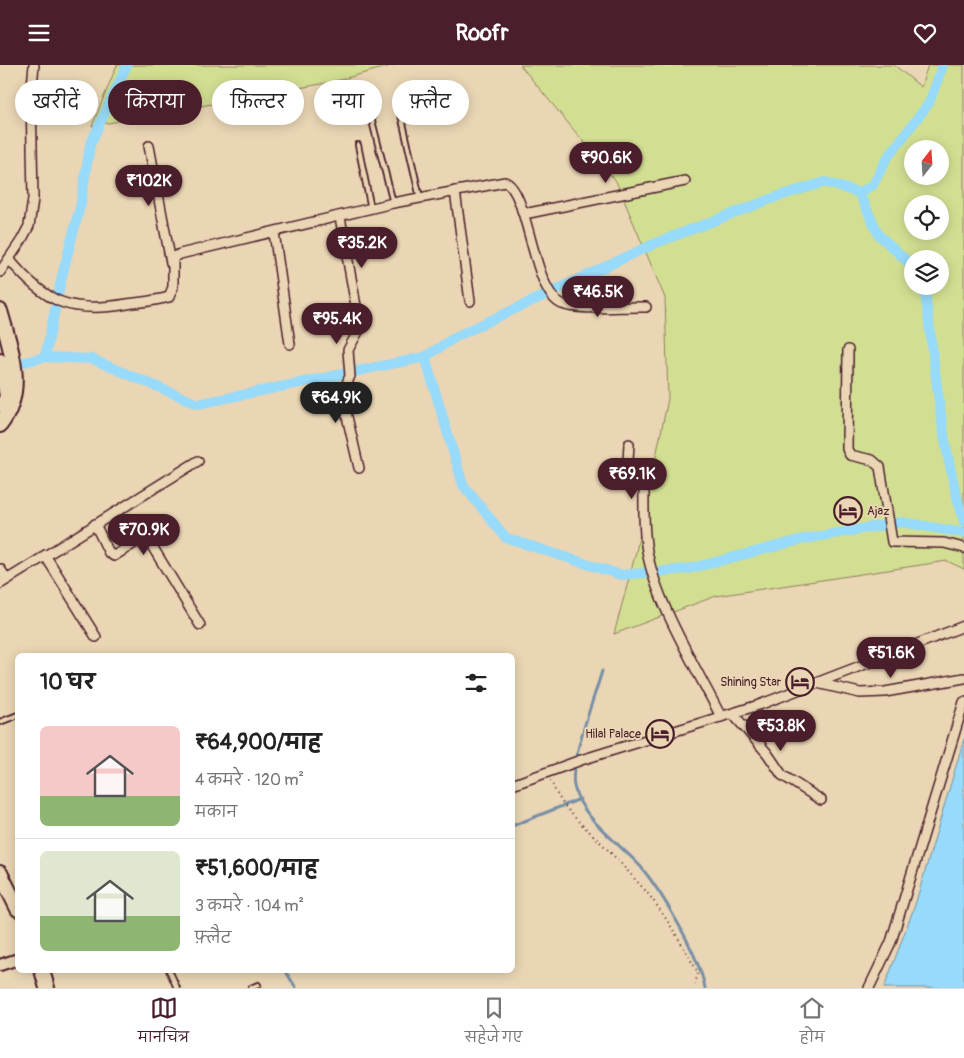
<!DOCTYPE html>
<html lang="hi">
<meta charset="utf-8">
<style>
:root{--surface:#fff;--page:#f6f6f6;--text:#222;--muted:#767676;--line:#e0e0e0;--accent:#4a1f2b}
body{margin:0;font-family:Pangolin,"Playpen Sans Deva",sans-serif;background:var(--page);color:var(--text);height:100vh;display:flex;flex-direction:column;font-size:19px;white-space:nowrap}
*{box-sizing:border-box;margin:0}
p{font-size:16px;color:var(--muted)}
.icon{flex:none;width:28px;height:28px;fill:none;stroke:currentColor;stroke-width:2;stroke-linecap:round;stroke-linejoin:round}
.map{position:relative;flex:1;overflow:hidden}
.sheet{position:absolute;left:15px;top:588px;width:500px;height:320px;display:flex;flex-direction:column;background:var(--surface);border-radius:8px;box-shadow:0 2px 12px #0003}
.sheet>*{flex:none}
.top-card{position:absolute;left:15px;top:15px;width:500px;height:45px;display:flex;gap:10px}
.needle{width:32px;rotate:17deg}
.fabs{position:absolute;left:904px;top:75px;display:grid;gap:10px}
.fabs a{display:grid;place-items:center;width:45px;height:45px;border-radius:50%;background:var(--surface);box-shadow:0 2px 12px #0003;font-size:25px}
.price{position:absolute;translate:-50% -42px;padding:0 11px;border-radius:18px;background:var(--accent);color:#fff;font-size:16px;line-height:32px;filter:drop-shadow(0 1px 2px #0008)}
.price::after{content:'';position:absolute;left:50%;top:30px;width:15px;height:11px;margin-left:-8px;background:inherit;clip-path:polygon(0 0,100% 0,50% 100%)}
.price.active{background:#222;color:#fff}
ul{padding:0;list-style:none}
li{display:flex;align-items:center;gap:15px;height:125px;padding:0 25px}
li+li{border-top:1px solid var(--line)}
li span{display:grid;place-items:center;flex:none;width:140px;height:100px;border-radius:8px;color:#555}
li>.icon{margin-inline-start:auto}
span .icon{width:60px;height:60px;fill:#fffc;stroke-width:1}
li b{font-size:21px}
h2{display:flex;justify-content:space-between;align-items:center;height:60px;padding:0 25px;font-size:21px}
.pill{padding:0 18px;border-radius:22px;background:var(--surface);box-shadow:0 2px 12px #0003;font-size:18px;line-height:45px}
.pill.active{background:var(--accent);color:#fff}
header{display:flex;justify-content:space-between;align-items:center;height:65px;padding:0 25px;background:var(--accent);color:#fff;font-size:22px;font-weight:700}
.tabs{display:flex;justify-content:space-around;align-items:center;height:70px;border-top:1px solid var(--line);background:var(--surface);font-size:14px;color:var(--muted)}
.tabs a{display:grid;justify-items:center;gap:2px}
.tabs .active{color:var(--accent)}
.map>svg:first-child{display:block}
</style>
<header><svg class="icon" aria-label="menu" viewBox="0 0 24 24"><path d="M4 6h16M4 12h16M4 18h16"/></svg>Roofr<svg class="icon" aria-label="heart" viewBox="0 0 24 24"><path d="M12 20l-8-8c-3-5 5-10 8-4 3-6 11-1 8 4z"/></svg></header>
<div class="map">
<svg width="964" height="923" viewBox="0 0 964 923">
<rect width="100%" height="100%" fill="#ead6b4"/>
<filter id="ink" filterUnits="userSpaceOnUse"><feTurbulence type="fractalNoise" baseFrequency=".02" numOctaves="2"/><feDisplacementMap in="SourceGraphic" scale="10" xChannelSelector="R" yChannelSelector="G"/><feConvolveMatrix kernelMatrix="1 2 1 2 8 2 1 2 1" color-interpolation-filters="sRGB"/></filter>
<g filter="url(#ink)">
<g fill="#d2df92" stroke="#8e7f5e" fill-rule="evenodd">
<path d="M 117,0 L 394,0 L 332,17 L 92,61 Z"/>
<path d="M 520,0 L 894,0 L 921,22 L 928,0 L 964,0 L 964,504 L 947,496 L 716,531 L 614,569 L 636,487 L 668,334 L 665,233 L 616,116 ZM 912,84 L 940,84 L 940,111 L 912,111 ZM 912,139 L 940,139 L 940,166 L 912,166 ZM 912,194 L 940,194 L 940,221 L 912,221 Z"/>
</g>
<path fill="#97daf9" stroke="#788fa7" d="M 964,674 L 964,923 L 884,923 L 915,840 Z"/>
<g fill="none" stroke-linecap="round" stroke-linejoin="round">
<g stroke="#788fa7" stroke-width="3">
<path d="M 602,606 C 595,631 569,698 574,721 C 580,753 621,779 641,802 C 663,829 699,890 705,923"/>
<path d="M 512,761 L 580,734"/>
<path d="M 285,905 L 296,923"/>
</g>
<g stroke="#97daf9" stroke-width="10">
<path d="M 859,128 L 879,170 L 912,201"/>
<path d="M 924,221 C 936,303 940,378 964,457"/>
<path d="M 45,292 L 62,211 L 81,138 L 90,80 L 127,0"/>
<path d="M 425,292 L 463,420 L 506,473 L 621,510 L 688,504 L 804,474 L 902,457 L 964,468"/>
<path d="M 8,301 L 45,292 L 92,294 L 198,339 L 425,292 L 457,271 L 656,178 L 776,132 L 825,117 L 859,128 L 873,120 L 887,93 L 929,38 L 943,0"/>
</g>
<defs>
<g id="service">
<path d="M 399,41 L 420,133"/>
<path d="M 369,44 L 393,138"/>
<path d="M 358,80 L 371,144"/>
<path d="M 0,657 L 18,650"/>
<path d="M 169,905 L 177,923"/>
<path d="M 251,923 L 258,920"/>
</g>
<g id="minor">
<path d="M 149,81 L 171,198"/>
<path d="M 455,126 L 470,236"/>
<path d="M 522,145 L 529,148 L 685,116"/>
<path d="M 340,152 L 360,263 L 348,285 L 350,311 L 342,330 L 359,403"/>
<path d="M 274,167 L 290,279"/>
<path d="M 9,194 C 45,238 71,249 127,239 C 141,237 155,236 169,232 L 173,222 L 173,193 L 180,189 L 393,138 L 505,117 C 529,126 532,227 562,239 C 578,246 626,241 646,242"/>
<path d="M 0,207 L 21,176 L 29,161 L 33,134 L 31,31 L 34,0"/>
<path d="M 848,285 L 847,384 L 850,390 L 872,395 L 880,402 L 892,477 L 944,478 L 964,483"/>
<path d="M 629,379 L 627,412 L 640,417 L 644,421 C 644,442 643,465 647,486 C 656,538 697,604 721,652"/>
<path d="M 95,459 L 109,488 L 114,491 L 141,474 L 149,476 L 200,560"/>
<path d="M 45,490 L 96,572"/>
<path d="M 0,504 L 7,514"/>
<path d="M 0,519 L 198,396"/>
<path d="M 817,618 L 860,628 L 885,627 L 964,613"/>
<path d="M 733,649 L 767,688 L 782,710 L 821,735"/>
<path d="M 512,720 L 581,695 L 759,640 L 964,561"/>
<path d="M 869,923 L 891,877 L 964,637"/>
</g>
<path id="tertiary" d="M 0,900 L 18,894"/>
<g id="trunk">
<path d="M 0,246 C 11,285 27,325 0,360"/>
<path d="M 0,296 L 7,331 L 3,341"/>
<path d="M 0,808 L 18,844"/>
<path d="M 42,905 L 47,923"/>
</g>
</defs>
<use href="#service" stroke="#4a1f2b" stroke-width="8"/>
<use href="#minor" stroke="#4a1f2b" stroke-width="12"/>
<use href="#tertiary" stroke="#4a1f2b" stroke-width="14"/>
<use href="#trunk" stroke="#4a1f2b" stroke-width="18"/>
<path stroke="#4a1f2b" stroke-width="2" stroke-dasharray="1 4" stroke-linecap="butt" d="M 551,715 C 560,744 585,761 605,782 C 619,796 631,810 644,824 C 665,849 682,879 698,908 L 694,923"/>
<use href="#service" stroke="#ead6b4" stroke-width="4.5"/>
<use href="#minor" stroke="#ead6b4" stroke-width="9"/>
<use href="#tertiary" stroke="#ead6b4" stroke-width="10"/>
<use href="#trunk" stroke="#ead6b4" stroke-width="14"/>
</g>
</g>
<defs>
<symbol id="hotel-ring" viewBox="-11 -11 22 22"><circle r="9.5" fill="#ead6b4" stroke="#4a1f2b" stroke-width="1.5"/><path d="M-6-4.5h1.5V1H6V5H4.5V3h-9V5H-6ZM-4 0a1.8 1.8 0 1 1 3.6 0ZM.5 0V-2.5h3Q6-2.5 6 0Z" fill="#4a1f2b"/></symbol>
</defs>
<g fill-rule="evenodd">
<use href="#hotel-ring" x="832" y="430" width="32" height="32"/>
<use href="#hotel-ring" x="784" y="601" width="32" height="32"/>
<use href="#hotel-ring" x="644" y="653" width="32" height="32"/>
</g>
<g text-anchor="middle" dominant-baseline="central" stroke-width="4" stroke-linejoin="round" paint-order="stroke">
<g font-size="12" fill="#4a1f2b" stroke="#ead6b4" text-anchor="end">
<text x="867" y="446" text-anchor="start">Ajaz</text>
<text x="781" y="617">Shining Star</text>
<text x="641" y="669">Hilal Palace</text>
</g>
</g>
</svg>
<div class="fabs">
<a><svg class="needle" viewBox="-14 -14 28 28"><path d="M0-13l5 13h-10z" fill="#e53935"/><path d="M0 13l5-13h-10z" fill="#767676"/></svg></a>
<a><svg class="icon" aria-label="locate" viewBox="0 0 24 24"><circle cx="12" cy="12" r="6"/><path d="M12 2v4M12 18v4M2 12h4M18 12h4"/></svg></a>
<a><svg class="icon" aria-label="layers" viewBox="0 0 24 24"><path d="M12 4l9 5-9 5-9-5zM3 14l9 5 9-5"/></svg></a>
</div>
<b class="price" style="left:606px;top:119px">₹90.6K</b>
<b class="price" style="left:149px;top:142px">₹102K</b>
<b class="price" style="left:362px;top:204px">₹35.2K</b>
<b class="price" style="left:598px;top:253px">₹46.5K</b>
<b class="price" style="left:337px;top:280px">₹95.4K</b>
<b class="price active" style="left:336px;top:359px">₹64.9K</b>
<b class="price" style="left:632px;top:435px">₹69.1K</b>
<b class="price" style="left:144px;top:491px">₹70.9K</b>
<b class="price" style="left:891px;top:614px">₹51.6K</b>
<b class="price" style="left:781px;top:687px">₹53.8K</b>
<div class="top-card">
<a class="pill">खरीदें</a>
<a class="pill active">किराया</a>
<a class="pill">फ़िल्टर</a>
<a class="pill">नया</a>
<a class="pill">फ़्लैट</a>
</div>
<section class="sheet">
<h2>10 घर<svg class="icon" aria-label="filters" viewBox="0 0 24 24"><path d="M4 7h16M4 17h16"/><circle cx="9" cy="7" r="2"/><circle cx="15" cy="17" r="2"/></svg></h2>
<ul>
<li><span style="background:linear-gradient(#f6c9c9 70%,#8fb573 0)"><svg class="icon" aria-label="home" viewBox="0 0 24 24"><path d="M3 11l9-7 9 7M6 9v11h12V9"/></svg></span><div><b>₹64,900/माह</b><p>4 कमरे · 120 m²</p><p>मकान</p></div></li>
<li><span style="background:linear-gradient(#dfe7d0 65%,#8fb573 0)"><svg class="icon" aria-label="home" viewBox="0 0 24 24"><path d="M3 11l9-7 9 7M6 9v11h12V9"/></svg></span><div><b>₹51,600/माह</b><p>3 कमरे · 104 m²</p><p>फ़्लैट</p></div></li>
</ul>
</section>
</div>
<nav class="tabs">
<a class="active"><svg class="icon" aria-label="map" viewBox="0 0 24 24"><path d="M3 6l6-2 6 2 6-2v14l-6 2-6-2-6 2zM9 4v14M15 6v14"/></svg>मानचित्र</a>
<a><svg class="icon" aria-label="saved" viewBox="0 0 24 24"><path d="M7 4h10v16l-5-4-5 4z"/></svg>सहेजे गए</a>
<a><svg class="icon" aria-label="home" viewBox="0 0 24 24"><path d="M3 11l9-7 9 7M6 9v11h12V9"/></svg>होम</a>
</nav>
